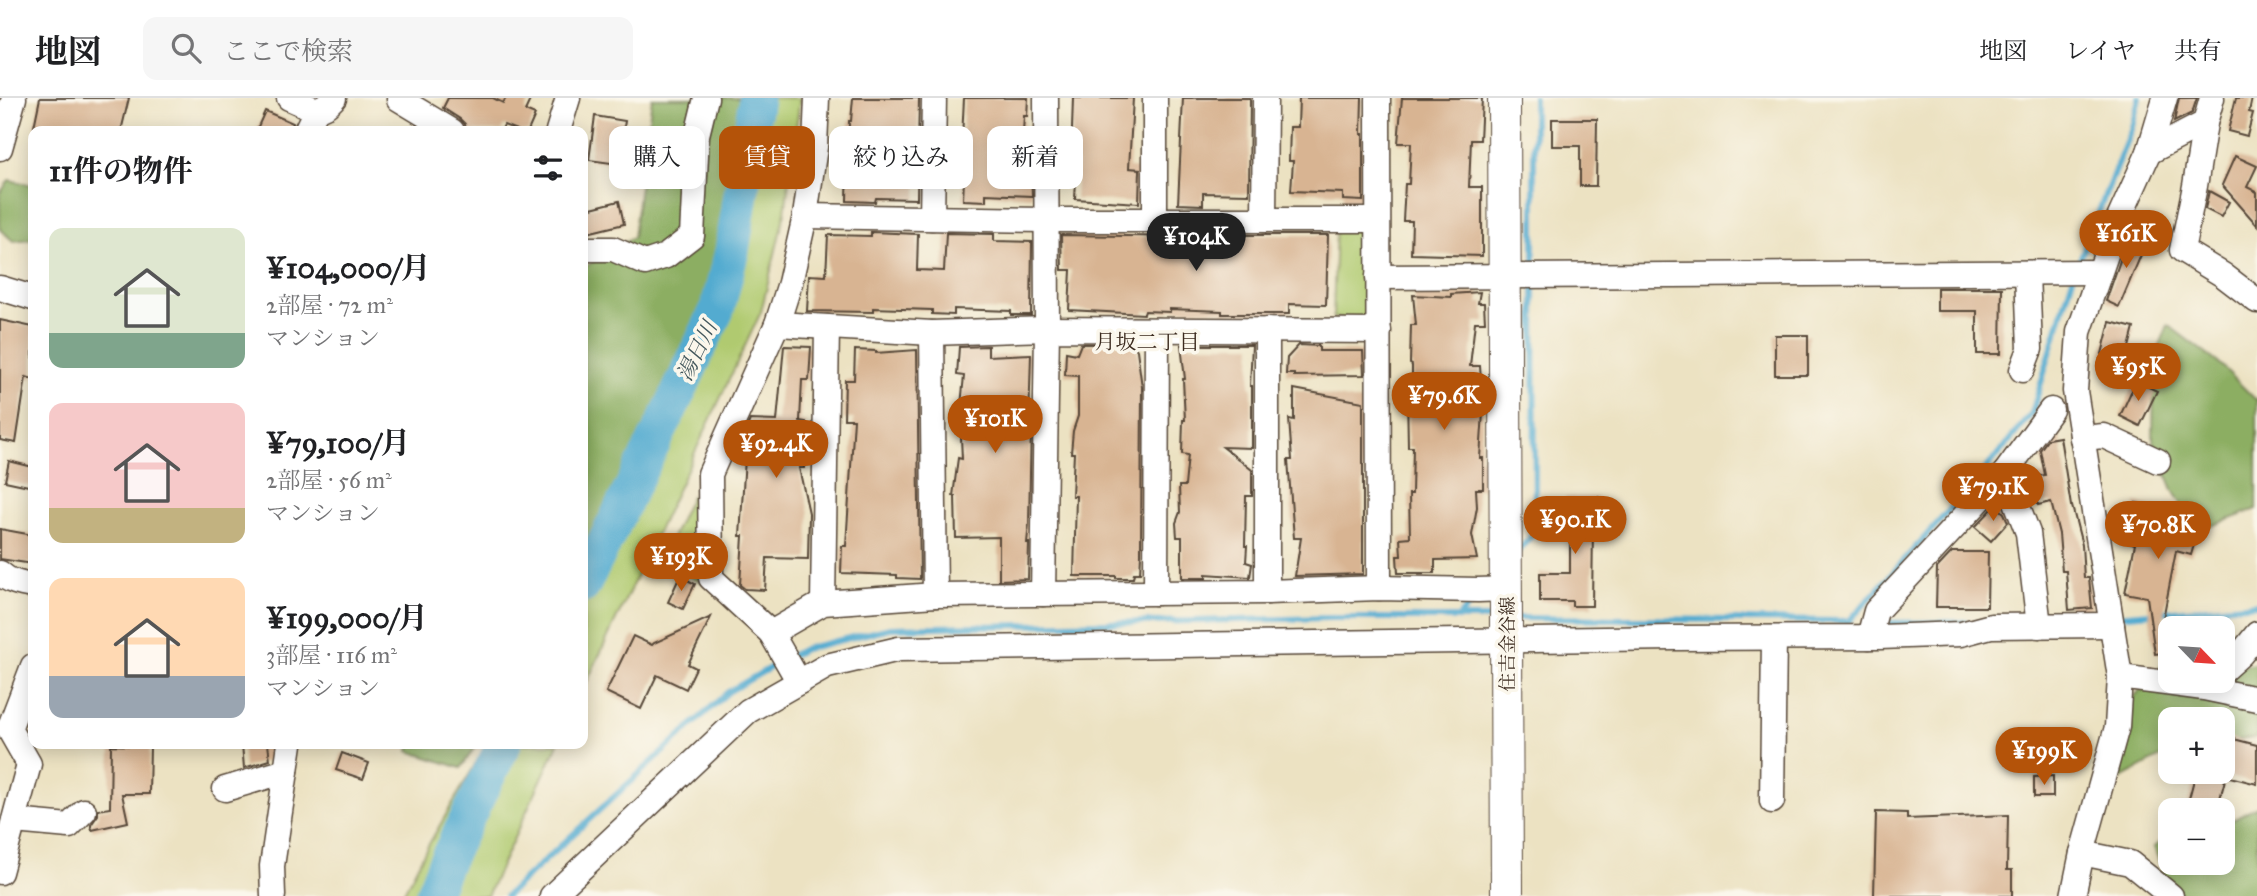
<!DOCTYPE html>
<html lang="ja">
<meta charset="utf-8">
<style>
:root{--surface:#fff;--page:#f6f6f6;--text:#202124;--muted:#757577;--line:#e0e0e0;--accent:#b45309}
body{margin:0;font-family:"IM FELL Great Primer","Noto Serif JP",serif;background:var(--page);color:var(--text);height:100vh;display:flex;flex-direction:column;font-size:26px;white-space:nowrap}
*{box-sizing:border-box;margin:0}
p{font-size:23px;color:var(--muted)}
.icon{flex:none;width:38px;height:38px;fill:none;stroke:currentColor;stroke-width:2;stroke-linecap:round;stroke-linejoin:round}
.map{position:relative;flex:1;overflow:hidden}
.panel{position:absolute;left:28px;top:28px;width:560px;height:623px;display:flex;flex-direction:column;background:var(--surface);border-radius:14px;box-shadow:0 4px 18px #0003}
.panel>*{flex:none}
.top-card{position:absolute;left:609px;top:28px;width:665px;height:63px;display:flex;gap:14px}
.needle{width:46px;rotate:115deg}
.controls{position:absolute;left:2158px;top:518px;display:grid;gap:14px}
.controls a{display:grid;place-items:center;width:77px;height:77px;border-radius:14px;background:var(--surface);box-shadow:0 4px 18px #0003;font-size:35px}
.price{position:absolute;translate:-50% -60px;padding:0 16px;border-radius:24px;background:var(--accent);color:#fff;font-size:23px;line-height:46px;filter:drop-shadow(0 2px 4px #0008)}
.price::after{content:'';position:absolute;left:50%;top:42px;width:21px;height:16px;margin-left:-10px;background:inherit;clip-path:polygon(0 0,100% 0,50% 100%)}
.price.active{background:#222;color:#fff}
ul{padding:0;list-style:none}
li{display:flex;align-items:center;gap:21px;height:175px;padding:0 21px}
li span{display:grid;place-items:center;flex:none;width:196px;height:140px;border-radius:14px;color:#555}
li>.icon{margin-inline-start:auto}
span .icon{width:84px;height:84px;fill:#fffc;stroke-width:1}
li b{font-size:30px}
h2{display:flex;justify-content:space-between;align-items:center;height:84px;padding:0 21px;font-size:30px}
.pill{padding:0 24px;border-radius:14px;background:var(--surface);box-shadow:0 4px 18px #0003;font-size:24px;line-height:63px}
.pill.active{background:var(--accent);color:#fff}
header{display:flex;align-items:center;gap:42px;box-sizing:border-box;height:98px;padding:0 35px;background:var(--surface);border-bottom:2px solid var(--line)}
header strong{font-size:33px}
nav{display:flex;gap:38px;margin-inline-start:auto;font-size:24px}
.search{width:490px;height:63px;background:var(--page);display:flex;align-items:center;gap:18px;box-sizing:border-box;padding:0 24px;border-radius:14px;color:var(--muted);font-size:26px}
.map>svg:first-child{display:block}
</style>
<header>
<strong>地図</strong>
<div class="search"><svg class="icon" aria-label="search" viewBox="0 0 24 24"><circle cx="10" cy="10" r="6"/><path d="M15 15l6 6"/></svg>ここで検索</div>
<nav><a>地図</a><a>レイヤ</a><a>共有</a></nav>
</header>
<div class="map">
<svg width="2257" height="798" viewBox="0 0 2257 798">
<rect width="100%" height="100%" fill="#fbf7ec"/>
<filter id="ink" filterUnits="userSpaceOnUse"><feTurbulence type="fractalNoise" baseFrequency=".0143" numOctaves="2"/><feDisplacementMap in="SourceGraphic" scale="14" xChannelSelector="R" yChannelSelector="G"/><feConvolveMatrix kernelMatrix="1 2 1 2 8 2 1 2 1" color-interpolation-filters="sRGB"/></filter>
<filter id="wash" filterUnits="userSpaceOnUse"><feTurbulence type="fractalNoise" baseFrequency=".00686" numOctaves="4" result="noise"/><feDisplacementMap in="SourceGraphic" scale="28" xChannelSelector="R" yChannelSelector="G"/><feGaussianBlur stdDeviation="1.57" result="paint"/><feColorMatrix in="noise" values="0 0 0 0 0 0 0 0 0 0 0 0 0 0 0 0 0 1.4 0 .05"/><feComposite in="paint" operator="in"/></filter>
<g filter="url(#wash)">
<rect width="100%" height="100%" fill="#ece2c2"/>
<g fill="#b0ca6f" stroke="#767a46" stroke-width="2">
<path d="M 742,0 L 800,0 L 785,114 L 761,214 L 583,592 L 583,460 L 637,352 Z"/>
<path d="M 1336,127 L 1372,128 L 1370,221 L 1333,220 Z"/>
<path d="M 691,398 L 700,401 L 700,483 L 660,466 Z"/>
<path d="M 487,646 L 558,646 L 487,798 L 402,798 L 425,753 Z"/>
</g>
<g fill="#8cae62" stroke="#646c40" stroke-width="2">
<path d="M 652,0 L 745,0 L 741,39 L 717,158 L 692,242 L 583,459 L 583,170 L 633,139 Z"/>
<path d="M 9,82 L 33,87 L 33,135 L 31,141 L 13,143 L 0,131 L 0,95 Z"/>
<path d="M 2168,227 L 2221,267 L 2255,301 L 2257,301 L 2257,411 L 2198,433 L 2174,394 L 2153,343 L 2154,262 Z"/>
<path d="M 2165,564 L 2170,564 L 2170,583 L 2222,583 L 2226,569 L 2257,566 L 2257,640 L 2223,644 L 2222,621 L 2170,621 L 2170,654 L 2120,681 L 2133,600 Z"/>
<path d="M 411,646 L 477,646 L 461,670 L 409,653 Z"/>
<path d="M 2257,708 L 2257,798 L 2172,798 L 2154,749 L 2170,738 L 2170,765 L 2222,765 L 2223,723 L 2231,722 Z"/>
</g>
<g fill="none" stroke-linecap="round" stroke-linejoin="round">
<g stroke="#53abd0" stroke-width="6">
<path d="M 1534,0 L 1534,173"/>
<path d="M 2077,169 L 2132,29 L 2139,0"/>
<path d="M 1518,453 L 1535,434 L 1534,184"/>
<path d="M 2116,518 L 2257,506"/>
<path d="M 1459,519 L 1478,498"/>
<path d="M 1516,520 L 1849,523 L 1981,377 L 2032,315 L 2073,179"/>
<path d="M 1878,525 L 1965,524"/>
<path d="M 789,559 L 804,551 L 890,530 L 1329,520 L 1498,520"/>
<path d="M 506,798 L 728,594 L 780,564"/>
</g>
<g stroke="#53abd0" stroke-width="35">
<path d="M 583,488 L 672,308 L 717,212 L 732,153 L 756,0"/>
<path d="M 432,798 L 445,765 L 504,646"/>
</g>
</g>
<g id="blocks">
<g fill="#d8b492">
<path d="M 40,0 L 129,0 L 121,33 L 55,33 L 34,29 Z"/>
<path d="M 448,0 L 493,0 L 503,5 L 506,0 L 531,0 L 525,13 L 535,17 L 528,33 L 519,33 L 504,27 L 501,33 L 467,33 L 465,26 L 460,21 L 443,10 Z"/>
<path d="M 853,0 L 919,0 L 917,101 L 876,100 L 875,104 L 847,103 L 849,23 L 851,23 Z"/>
<path d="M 964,0 L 1028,0 L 1027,18 L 1024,18 L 1021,70 L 1031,70 L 1032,98 L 986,96 L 986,103 L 963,102 L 964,81 L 960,81 Z"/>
<path d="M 1073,0 L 1133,0 L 1129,70 L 1140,71 L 1139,105 L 1075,101 L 1077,63 L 1071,63 Z"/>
<path d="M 1183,0 L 1250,0 L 1249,96 L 1203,95 L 1203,107 L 1178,106 Z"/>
<path d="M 1299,0 L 1362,0 L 1361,36 L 1363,36 L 1363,103 L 1343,102 L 1343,95 L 1291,93 L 1293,63 L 1289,63 L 1290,29 L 1298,29 Z"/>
<path d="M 1402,0 L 1482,0 L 1480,42 L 1471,42 L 1469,89 L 1482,89 L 1482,158 L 1411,156 L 1412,123 L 1403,123 L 1405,86 L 1409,86 L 1411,45 L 1398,45 Z"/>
<path d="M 2179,0 L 2197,0 L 2192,15 L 2174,24 Z"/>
<path d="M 2236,0 L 2252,0 L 2249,14 L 2253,15 L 2247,38 L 2228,33 Z"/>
<path d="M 265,13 L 293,25 L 291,33 L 256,33 Z"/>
<path d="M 595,18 L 625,23 L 618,66 L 589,62 Z"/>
<path d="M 1552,21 L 1597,21 L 1596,88 L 1580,88 L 1580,48 L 1552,48 Z"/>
<path d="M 2235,58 L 2257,68 L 2247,89 L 2257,94 L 2257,127 L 2222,87 Z"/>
<path d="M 2209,93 L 2229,104 L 2221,119 L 2205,111 Z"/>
<path d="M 619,103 L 624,126 L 583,136 L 583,112 Z"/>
<path d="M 871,134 L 918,136 L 917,172 L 944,173 L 946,135 L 994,136 L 994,143 L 1032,144 L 1031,217 L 1011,217 L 1011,213 L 954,211 L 954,217 L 932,216 L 932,212 L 873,210 L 873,214 L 807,213 L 809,177 L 826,178 L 828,137 L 871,138 Z"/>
<path d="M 1061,137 L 1188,139 L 1188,137 L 1328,137 L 1326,207 L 1289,206 L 1289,216 L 1222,216 L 1222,213 L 1170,211 L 1170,214 L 1145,213 L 1144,216 L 1069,212 L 1071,172 L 1062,172 Z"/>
<path d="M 2129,137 L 2146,145 L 2119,209 L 2106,203 Z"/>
<path d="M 1937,190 L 2002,190 L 2001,256 L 1977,256 L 1977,213 L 1937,213 Z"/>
<path d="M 1480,194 L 1478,205 L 1484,205 L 1485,224 L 1475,224 L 1470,268 L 1480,268 L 1483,314 L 1480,360 L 1483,360 L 1483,391 L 1476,391 L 1477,409 L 1472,437 L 1477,461 L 1435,462 L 1435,475 L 1398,475 L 1397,458 L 1401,458 L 1400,440 L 1410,439 L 1409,396 L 1412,396 L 1413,349 L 1408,349 L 1407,294 L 1412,293 L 1412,267 L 1410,266 L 1411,227 L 1416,227 L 1413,197 L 1451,199 L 1451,196 Z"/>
<path d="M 0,222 L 33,229 L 33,281 L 26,279 L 16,345 L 0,342 Z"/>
<path d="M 2110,224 L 2134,230 L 2126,261 L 2102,256 Z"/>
<rect x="1775" y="237" width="33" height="40"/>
<path d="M 1081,246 L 1133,246 L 1137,252 L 1142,289 L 1141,456 L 1140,475 L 1134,475 L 1133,480 L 1116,480 L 1116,478 L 1074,478 L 1076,398 L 1072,398 L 1074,355 L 1071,355 L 1073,333 L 1078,318 L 1078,278 L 1065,277 L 1066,254 L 1077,256 Z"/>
<path d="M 1181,247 L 1252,247 L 1250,288 L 1252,288 L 1252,350 L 1223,349 L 1252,372 L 1252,398 L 1246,398 L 1245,448 L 1247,448 L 1246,464 L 1252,466 L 1250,479 L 1206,476 L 1206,480 L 1182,480 L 1182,439 L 1177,439 L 1176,425 L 1180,414 L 1179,388 L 1185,388 L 1188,357 L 1182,356 L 1183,322 L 1185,322 L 1183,281 L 1185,281 Z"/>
<path d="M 1299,247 L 1319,248 L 1319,253 L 1363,253 L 1364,277 L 1294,278 L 1294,276 L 1286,276 L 1287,260 Z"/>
<path d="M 784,248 L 811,249 L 809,282 L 802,282 L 800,323 L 806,324 L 804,370 L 799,370 L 809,415 L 808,461 L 767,460 L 765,492 L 745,491 L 740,487 L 743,438 L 740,438 L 747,329 L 750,322 L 777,323 Z"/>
<path d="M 988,248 L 988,258 L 1031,256 L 1029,326 L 1031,326 L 1029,425 L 1027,445 L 1029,445 L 1028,481 L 999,482 L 999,439 L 956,440 L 955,398 L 953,398 L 958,360 L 962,361 L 960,317 L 964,278 L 957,277 L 959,249 Z"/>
<path d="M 855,252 L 876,253 L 876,255 L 917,252 L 920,481 L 897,480 L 897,477 L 841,475 L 842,448 L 846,448 L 854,321 L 844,321 L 845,282 L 854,282 Z"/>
<path d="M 2136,283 L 2157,293 L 2140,328 L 2120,318 Z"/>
<path d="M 1294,291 L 1363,304 L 1363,476 L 1295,478 L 1301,440 L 1294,440 L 1288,362 L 1292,362 L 1289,321 L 1294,322 Z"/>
<path d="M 2060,339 L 2071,408 L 2072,408 L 2082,447 L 2084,480 L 2089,480 L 2092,510 L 2069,512 L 2066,473 L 2062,473 L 2059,436 L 2051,404 L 2038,407 L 2033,379 L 2045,377 L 2040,352 L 2048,341 Z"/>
<path d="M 9,363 L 33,369 L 33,389 L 5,383 Z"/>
<path d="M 1565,399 L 1598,399 L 1598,428 L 1593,428 L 1592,508 L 1572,508 L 1572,503 L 1540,503 L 1540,475 L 1570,475 L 1570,428 L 1565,428 Z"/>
<path d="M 2136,405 L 2202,419 L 2191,457 L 2176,453 L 2163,521 L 2170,520 L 2170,554 L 2155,556 L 2147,499 L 2125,495 L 2135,446 L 2128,444 Z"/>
<path d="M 1996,407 L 2004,415 L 2008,424 L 1991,443 L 1975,429 Z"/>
<path d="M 0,431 L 33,437 L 33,466 L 0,461 Z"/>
<path d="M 1952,454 L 1988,454 L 1987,509 L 1936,509 L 1937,470 Z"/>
<path d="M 680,478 L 695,486 L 683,511 L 668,504 Z"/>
<path d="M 711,519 L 688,566 L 696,570 L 686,591 L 657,577 L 641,611 L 606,594 L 633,538 L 652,547 L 654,545 Z"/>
<path d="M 2222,638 L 2257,647 L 2257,686 L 2226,678 L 2217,712 L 2186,712 L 2196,674 L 2222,674 Z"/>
<path d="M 242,646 L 268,646 L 270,662 L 244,670 Z"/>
<path d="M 111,647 L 150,648 L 149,696 L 122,696 L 128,724 L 92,732 L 91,727 L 98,717 L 98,712 L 110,710 Z"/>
<path d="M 342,655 L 369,665 L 363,681 L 336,672 Z"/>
<path d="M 2053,678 L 2053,699 L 2034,699 L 2034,679 Z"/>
<path d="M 1876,714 L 1907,715 L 1907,721 L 2008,717 L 2007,772 L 2012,772 L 2012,798 L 1874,798 Z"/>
</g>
</g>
</g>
<g filter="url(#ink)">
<use href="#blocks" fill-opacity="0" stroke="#564637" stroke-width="2"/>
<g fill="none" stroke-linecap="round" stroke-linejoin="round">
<defs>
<g id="minor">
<path d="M 289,0 L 316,12 L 327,7 L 334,0"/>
<path d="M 817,0 L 815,49 L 805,118 L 790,185 L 777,226 L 710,376 L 711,480 L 771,535 L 823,505 L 935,497 L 1267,494 L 1379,490 L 1478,492 L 1507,491"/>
<path d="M 1155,0 L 1155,122"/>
<path d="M 1378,0 L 1379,490"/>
<path d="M 399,1 L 452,33"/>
<path d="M 2205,25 L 2195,88 L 2182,152 L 2223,177 L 2257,203"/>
<path d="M 306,33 L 316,12"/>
<path d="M 558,33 L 568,0"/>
<path d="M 0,50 L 14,0"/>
<path d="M 2149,54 L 2205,25 L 2212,0"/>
<path d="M 805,118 L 1045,122 L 1377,122"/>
<path d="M 932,120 L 934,0"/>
<path d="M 1264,122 L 1265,0"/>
<path d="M 583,151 L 613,151 L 645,165 L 666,158 L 692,138 L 697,37 L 706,0"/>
<path d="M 1378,179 L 2098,174"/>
<path d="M 0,190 L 33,200"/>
<path d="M 777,226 L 932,235 L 1047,231 L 1379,233"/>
<path d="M 932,235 L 935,497"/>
<path d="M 2022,272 L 2030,251 L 2027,175"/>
<path d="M 2082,340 L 2104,338 L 2158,363"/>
<path d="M 0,475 C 9,484 21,486 33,488"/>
<path d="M 1267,494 L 1267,232"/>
<path d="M 1156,495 L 1157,232"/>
<path d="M 1043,496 L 1047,231 L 1046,0"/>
<path d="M 823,505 L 827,229"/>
<path d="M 2039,528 L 2028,435 L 2005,375 L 2051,312"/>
<path d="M 771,535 L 799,584"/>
<path d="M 1869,539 L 1876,513 L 2005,375"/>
<path d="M 2222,573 L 2241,556 L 2257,536"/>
<path d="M 2120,579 L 2204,590 L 2257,601"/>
<path d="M 225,691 L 286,673"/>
<path d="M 1772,703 L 1774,540"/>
<path d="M 14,723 L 69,728 L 84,713"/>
<path d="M 2082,755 L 2130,765 L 2171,798"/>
<path d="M 0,774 L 29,666 L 9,631 L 33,568"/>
<path d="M 273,798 L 272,768 L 290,646"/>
<path d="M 552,798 L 748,613 L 827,568 L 899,551 L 1674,540 L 1880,539 L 1961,536 L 1991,528 L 2112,527"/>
<path d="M 2073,798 L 2082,755 L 2117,629 L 2120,579 L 2075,293 L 2079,234 L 2117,125 L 2149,54 L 2165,0"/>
</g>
<path id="major" d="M 1504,0 L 1507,798"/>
</defs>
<use href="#minor" stroke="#564637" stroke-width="27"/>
<use href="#major" stroke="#564637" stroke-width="34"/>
<use href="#minor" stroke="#fff" stroke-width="24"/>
<use href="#major" stroke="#fff" stroke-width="32"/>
</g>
</g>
<g text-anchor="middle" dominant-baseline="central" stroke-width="7" stroke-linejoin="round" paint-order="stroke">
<g font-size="19" fill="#3b2a1e" stroke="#fbf7ec">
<text transform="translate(1507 546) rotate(-90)">住吉金谷線</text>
</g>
<g font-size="21" fill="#3b2a1e" stroke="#fbf7ec">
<text x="1147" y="244">月坂二丁目</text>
</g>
<g font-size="21" font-style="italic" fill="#43575c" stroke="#fbf7ec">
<text transform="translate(697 253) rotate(-64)">湯日川</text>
</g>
</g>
</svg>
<div class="controls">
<a><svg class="needle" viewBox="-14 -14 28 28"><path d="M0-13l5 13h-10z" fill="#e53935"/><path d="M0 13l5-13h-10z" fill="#757577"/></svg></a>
<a>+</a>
<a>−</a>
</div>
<b class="price" style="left:2126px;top:172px">¥161K</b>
<b class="price active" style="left:1196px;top:175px">¥104K</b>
<b class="price" style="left:2138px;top:305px">¥95K</b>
<b class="price" style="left:1444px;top:334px">¥79.6K</b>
<b class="price" style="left:995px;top:357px">¥101K</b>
<b class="price" style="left:776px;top:382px">¥92.4K</b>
<b class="price" style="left:1993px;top:425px">¥79.1K</b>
<b class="price" style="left:1575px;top:458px">¥90.1K</b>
<b class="price" style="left:2158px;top:463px">¥70.8K</b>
<b class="price" style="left:681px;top:495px">¥193K</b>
<b class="price" style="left:2044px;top:689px">¥199K</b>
<div class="top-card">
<a class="pill">購入</a>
<a class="pill active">賃貸</a>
<a class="pill">絞り込み</a>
<a class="pill">新着</a>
</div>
<section class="panel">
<h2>11件の物件<svg class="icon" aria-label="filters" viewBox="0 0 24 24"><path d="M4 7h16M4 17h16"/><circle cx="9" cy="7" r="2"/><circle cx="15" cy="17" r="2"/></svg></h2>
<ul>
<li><span style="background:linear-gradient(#dfe7d0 75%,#7fa58c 0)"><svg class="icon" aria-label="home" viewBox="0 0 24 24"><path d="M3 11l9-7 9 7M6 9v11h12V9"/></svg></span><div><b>¥104,000/月</b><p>2部屋 · 72 m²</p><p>マンション</p></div></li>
<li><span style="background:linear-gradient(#f6c9c9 75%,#c2b280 0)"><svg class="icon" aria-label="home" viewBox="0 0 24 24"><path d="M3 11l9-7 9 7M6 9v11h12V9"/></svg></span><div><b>¥79,100/月</b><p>2部屋 · 56 m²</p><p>マンション</p></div></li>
<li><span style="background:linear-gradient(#ffd9b3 70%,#9aa5b1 0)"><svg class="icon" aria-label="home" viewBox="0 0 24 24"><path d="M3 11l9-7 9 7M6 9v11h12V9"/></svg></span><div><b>¥199,000/月</b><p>3部屋 · 116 m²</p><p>マンション</p></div></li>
</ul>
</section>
</div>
